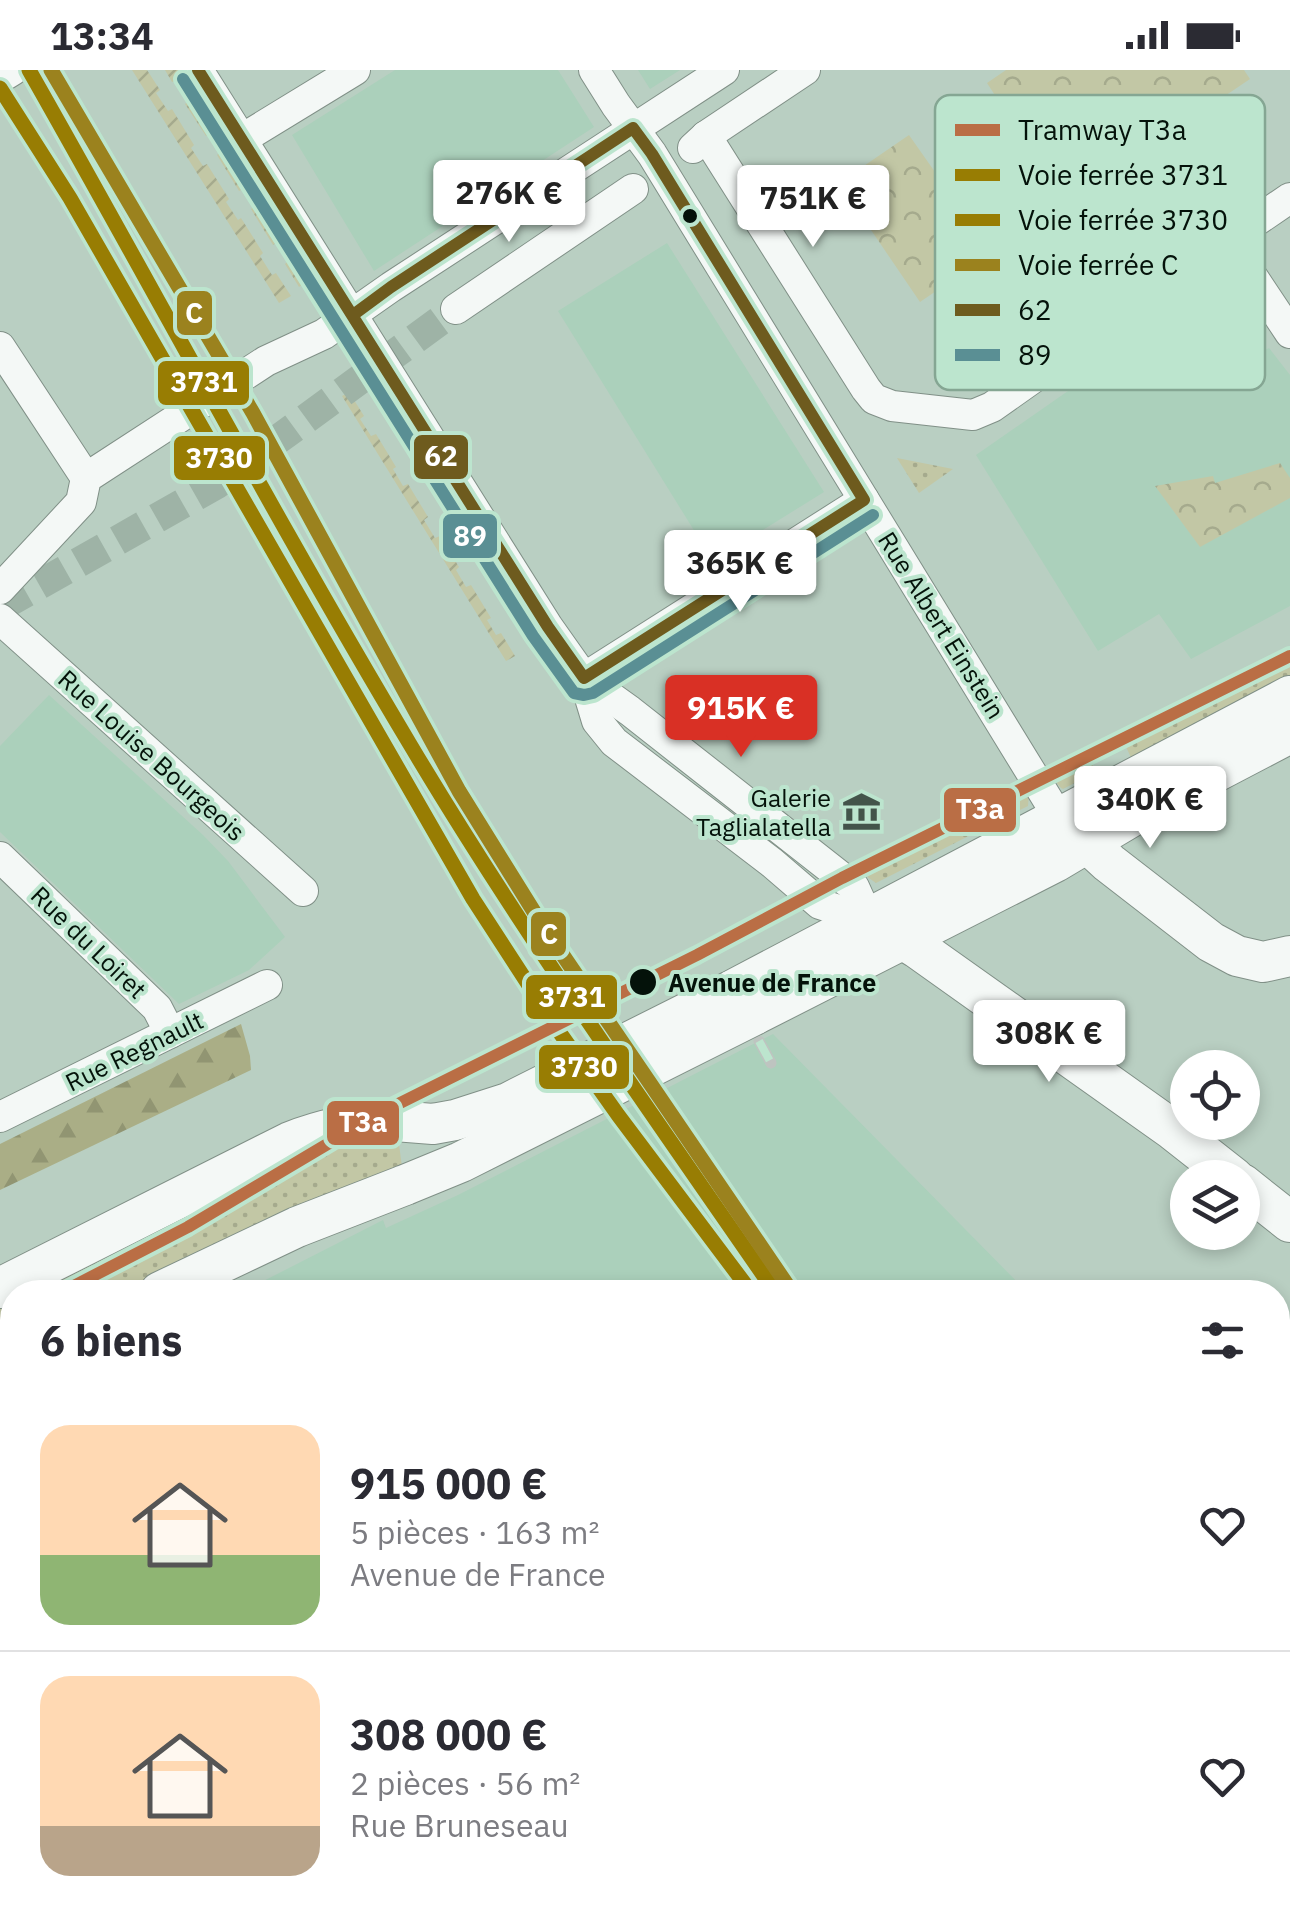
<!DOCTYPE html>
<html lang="fr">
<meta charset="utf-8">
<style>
:root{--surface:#fff;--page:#f2f2f3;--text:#2b2b33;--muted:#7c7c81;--line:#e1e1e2;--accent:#d93025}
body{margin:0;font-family:"IBM Plex Sans",sans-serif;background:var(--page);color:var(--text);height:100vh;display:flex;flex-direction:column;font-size:38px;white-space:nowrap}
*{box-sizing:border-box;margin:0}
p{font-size:32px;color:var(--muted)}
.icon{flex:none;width:55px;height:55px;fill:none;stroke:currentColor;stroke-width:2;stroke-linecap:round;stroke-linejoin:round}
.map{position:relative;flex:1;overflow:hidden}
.side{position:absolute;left:0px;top:1210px;width:1290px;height:640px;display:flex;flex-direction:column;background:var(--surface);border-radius:40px 40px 0 0;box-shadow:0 5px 15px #0003}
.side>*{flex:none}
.tools{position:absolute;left:1170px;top:980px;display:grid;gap:20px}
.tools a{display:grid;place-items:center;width:90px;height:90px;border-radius:50%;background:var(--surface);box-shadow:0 5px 15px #0003;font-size:50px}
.price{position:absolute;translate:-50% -85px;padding:0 22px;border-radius:10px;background:#fff;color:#222;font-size:32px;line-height:65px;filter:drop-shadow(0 2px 5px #0008)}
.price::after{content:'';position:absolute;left:50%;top:60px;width:30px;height:22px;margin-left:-15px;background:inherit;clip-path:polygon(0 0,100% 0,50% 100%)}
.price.on{background:var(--accent);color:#fff}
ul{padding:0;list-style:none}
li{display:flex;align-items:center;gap:30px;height:250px;padding:0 40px}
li+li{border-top:2px solid var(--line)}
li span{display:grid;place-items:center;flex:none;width:280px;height:200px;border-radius:30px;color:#555}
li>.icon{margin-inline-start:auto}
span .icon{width:120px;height:120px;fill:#fffc;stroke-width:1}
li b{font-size:42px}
h2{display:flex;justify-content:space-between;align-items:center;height:120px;padding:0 40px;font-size:42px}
.status{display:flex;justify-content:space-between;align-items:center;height:70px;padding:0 50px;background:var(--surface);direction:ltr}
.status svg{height:28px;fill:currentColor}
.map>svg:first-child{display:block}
</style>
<div class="status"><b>13:34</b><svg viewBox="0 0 49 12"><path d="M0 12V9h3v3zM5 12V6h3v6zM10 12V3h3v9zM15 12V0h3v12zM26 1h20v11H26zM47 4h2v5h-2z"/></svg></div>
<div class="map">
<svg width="1290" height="1850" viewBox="0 0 1290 1850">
<defs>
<pattern id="grass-dots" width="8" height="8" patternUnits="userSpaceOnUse" patternTransform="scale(2.5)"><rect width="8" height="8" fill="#c2c7a5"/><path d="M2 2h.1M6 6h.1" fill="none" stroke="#a5aa8d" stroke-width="1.8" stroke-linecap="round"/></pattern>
<pattern id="forest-firs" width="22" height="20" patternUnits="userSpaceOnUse" patternTransform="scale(2.5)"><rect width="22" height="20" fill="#aaae86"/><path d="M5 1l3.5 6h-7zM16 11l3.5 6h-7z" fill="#919572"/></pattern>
<pattern id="park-crowns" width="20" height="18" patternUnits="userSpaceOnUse" patternTransform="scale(2.5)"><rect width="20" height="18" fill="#c2c7a5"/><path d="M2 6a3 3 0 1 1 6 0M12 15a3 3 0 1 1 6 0" fill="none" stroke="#a5aa8d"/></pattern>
<pattern id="garden-furrows" width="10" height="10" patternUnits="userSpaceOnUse" patternTransform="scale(2.5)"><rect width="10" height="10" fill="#c2c7a5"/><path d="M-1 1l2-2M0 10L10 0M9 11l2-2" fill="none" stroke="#a5aa8d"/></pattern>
</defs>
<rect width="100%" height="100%" fill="#b9cfc2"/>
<g fill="#abd0bb">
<path d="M 395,0 L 558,0 L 594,57 L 374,201 L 292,65 Z"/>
<path d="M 638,0 L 680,0 L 650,19 Z"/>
<path d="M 667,173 L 824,422 L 713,491 L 558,241 Z"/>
<path d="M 1220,220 L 1263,281 L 1269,278 L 1290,305 L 1290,536 L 1191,589 L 1159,544 L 1098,581 L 976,385 L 1190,236 L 1193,239 Z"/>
<path d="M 49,625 L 203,765 L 228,791 L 285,867 L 249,900 L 179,934 L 0,762 L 0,676 Z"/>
<path d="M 773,964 L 1027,1222 L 242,1222 L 383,1150 L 386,1158 L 458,1125 Z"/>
<path d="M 12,1334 L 12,1838 L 1278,1838 L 1278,1348 L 1290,1338 L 1290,1850 L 0,1850 L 0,1339 Z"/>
</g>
<g fill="url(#grass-dots)">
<path d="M 897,388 L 953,399 L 919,423 Z"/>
<path d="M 1290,578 L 1290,613 L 1134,694 L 1120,664 Z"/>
<path d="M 1086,681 L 1096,702 L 1063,719 L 1061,718 L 1046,701 Z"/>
<path d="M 1025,711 L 1029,724 L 1028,736 L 876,813 L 853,797 Z"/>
<path d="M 398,1067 L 403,1104 L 200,1191 L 136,1222 L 13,1222 L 304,1077 Z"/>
<path d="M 12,1223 L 12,1284 L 0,1290 L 0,1229 Z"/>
</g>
<path fill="url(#forest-firs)" d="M 241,954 L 250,986 L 251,1000 L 0,1120 L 0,1074 Z"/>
<g fill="url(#park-crowns)">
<path d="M 1006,0 L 1244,0 L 1250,9 L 1213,34 L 1265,111 L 1156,185 L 1104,108 L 1067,132 L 1041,96 L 964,147 L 989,185 L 920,232 L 839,113 L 909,65 L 935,102 L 1011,50 L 987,13 Z"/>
<path d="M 1280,393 L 1290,408 L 1290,428 L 1200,477 L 1155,416 L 1213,406 L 1215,413 Z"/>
</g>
<g fill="url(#garden-furrows)">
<path d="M 132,0 L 147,0 L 160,20 L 156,23 L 168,41 L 172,39 L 194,75 L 191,78 L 203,96 L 207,94 L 229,129 L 226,132 L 238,150 L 241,148 L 263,183 L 260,186 L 272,205 L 276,203 L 291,226 L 279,233 Z"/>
<path d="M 165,0 L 178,0 L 310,209 L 299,217 L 285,194 L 288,191 L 276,173 L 273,175 L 251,139 L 254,137 L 243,119 L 239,121 L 217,85 L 220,83 L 209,65 L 206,66 L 185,34 L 189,31 L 176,11 L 172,12 Z"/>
<path d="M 371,308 L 536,572 L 529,576 L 516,555 L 520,552 L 509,536 L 505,538 L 485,506 L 489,503 L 478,486 L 474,488 L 455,457 L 458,453 L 446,435 L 442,437 L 422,405 L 426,402 L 415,385 L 411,386 L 391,355 L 395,352 L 384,335 L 379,337 L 364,312 Z"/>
<path d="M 349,322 L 364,346 L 360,349 L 371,366 L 376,364 L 396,397 L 393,399 L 403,416 L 408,414 L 428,447 L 424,450 L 435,468 L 440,466 L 459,497 L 456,500 L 466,517 L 471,515 L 491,548 L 487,550 L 496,565 L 501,563 L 515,586 L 506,591 L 342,326 Z"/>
</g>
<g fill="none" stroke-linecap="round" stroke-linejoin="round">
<path stroke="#9eb3a6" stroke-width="30" stroke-dasharray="30 15" stroke-linecap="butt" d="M 0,537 L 217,414 L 456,239"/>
<defs>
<g id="minor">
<path d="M 198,0 L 548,557 L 584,608 L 597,651 L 614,672 L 771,792 L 820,834 L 869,850"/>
<path d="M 594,0 L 616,35 L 652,84 L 1059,748"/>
<path d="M 0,8 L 13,0"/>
<path d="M 706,66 L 866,319 L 874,329 L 892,336 L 973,345 L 992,337 L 1228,170 L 1290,128"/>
<path d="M 242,69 L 355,0"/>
<path d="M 693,78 L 706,66 L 805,0"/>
<path d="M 1228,170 L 1290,263"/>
<path d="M 456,239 L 633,119"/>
<path d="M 0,277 L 86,408"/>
<path d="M 0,519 L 81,432 L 86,408 L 266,291 L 324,264 L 391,217 L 724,0"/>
<path d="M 0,549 L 303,821"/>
<path d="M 584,608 L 630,641 L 854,817 L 869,850"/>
<path d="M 584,608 L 864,430"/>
<path d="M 0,787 L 157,938 L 170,963"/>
<path d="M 0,1047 L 267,915"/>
</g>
<g id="major">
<path d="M 1070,757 L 1109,793 L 1211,872 L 1237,886 L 1263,892 L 1290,886"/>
<path d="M 886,859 L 917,878 L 1173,1060 L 1234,1108"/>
<path d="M 731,921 L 1290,626"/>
<path d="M 754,945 L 1055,792 L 1139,742 L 1290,663"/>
<path d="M 1242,1114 L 1290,1152"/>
<path d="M 0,1218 L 290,1072 C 325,1058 358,1052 395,1051"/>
<path d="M 160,1222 L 297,1157 L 405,1115"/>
<path d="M 0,1302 L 12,1295"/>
</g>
<g id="highway">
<path d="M 1278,1403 L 1290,1392"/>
<path d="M 1278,1488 L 1290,1477"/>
<path d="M 786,1850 L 799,1838"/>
<path d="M 879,1850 L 893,1838"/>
</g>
</defs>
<use href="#minor" stroke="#809087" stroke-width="32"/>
<use href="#major" stroke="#809087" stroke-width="42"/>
<use href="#highway" stroke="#809087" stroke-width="48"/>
<use href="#minor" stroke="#f4f8f6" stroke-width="30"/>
<use href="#major" stroke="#f4f8f6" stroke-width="40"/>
<use href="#highway" stroke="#f4f8f6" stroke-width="45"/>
<defs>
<path id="rail" d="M 759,971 L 771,993"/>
</defs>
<use href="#rail" stroke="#bec4c0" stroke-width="11"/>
<use href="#rail" stroke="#bce5ce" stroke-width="8" stroke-dasharray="22" stroke-linecap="butt"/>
<defs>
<g id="major-bridge">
<path d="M 395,1051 L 433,1054 L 455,1050 L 508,1033 L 731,921"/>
<path d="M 405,1115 L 461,1092 L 754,945"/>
</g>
</defs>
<use href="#major-bridge" stroke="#809087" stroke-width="42" stroke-linecap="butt"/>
<use href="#major-bridge" stroke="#f4f8f6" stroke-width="40"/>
<defs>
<path id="bus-1" d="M 198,0 L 548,557 L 584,608 L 864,430 L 652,84 L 633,58 L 391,217 L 353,245"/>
<path id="bus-2" d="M 183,9 L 533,566 L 574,623 L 584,625 L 593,623 L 873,445"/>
</defs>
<use href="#bus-1" stroke="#bce5ce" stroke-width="20"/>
<use href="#bus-2" stroke="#bce5ce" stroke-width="20"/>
<use href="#bus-1" stroke="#6e5b1e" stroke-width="12"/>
<use href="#bus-2" stroke="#5a8f94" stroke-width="12"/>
<defs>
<path id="rail-1" d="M 29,0 C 157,225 278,454 411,676 C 523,864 651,1042 775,1222"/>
<path id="rail-2" d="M 0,18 L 70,128 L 473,829 L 560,963 L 618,1045 L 751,1222"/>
<path id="rail-3" d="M 51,0 L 253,343 L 459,721 L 541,853 L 792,1222"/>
</defs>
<use href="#rail-1" stroke="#bce5ce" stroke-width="22"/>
<use href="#rail-2" stroke="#bce5ce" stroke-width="22"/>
<use href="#rail-3" stroke="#bce5ce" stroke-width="22"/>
<use href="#rail-1" stroke="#987d03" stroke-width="15"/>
<use href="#rail-2" stroke="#987d03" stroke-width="15"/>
<use href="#rail-3" stroke="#9b821e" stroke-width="15"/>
<defs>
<path id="tram-1" d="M 62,1222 L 188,1157 L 378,1044 L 697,885 L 842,808 L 1290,586"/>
</defs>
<use href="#tram-1" stroke="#bce5ce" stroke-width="20"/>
<use href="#tram-1" stroke="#ba6e45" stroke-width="12"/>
</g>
<defs>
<symbol id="museum-bare" viewBox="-9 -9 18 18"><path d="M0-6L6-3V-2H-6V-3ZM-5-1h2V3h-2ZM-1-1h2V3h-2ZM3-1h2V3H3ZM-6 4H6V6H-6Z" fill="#43544a" stroke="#bce5ce" stroke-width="2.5" paint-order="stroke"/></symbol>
</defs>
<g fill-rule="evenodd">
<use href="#museum-bare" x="834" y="714" width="55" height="55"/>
</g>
<g fill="#04120a" stroke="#bce5ce" stroke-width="4">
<circle cx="690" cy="146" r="9"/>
<circle cx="643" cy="912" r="15"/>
</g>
<g text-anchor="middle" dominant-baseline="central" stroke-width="8" stroke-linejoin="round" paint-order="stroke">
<g font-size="25" fill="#04120a" stroke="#bce5ce">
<text transform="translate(942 555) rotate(58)">Rue Albert Einstein</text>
<text transform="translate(152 685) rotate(42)">Rue Louise Bourgeois</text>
<text transform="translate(89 872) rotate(44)">Rue du Loiret</text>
<text transform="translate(134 981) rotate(-26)">Rue Regnault</text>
</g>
<g font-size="25" fill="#04120a" stroke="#bce5ce" text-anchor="end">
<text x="831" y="727">Galerie<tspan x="831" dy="29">Taglialatella</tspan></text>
</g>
<g font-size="25" font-weight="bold" fill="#04120a" stroke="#bce5ce" text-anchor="start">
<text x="668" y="912">Avenue de France</text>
</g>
</g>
<rect x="935" y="25" width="330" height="295" rx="15" fill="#bce5ce" stroke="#85a693" stroke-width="2.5"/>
<rect x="955" y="54" width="45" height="12" fill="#ba6e45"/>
<rect x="955" y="99" width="45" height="12" fill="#987d03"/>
<rect x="955" y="144" width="45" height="12" fill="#987d03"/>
<rect x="955" y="189" width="45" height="12" fill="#9b821e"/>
<rect x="955" y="234" width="45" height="12" fill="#6e5b1e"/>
<rect x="955" y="279" width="45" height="12" fill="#5a8f94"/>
<g font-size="28" fill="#04120a">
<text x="1018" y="70">Tramway T3a</text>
<text x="1018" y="115">Voie ferrée 3731</text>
<text x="1018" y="160">Voie ferrée 3730</text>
<text x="1018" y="205">Voie ferrée C</text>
<text x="1018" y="250">62</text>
<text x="1018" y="295">89</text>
</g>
<g stroke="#bce5ce" stroke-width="4">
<rect x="175" y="219" width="39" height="48" rx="10" fill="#9b821e"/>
<rect x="156" y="289" width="95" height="48" rx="10" fill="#987d03"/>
<rect x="412" y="363" width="58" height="48" rx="10" fill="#6e5b1e"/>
<rect x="172" y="364" width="95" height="48" rx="10" fill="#987d03"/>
<rect x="441" y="442" width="58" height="48" rx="10" fill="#5a8f94"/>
<rect x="942" y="716" width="76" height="48" rx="10" fill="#ba6e45"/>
<rect x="529" y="840" width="39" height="48" rx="10" fill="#9b821e"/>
<rect x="524" y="903" width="95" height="48" rx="10" fill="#987d03"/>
<rect x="537" y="973" width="94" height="48" rx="10" fill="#987d03"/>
<rect x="325" y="1029" width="76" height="48" rx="10" fill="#ba6e45"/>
</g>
<g font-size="28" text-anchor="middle" font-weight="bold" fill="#fff">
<text x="194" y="253">C</text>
<text x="204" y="322">3731</text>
<text x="441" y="396">62</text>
<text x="219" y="398">3730</text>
<text x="470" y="476">89</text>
<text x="980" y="749">T3a</text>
<text x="549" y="874">C</text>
<text x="572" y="937">3731</text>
<text x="584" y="1007">3730</text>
<text x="363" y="1062">T3a</text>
</g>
</svg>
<div class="tools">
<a><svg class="icon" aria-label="locate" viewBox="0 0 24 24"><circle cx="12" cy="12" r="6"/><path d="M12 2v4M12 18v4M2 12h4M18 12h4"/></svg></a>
<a><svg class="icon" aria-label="layers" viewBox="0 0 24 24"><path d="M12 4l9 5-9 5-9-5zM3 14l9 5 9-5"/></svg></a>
</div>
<b class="price" style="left:509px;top:175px">276K €</b>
<b class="price" style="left:813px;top:180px">751K €</b>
<b class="price" style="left:740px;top:545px">365K €</b>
<b class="price on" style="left:741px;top:690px">915K €</b>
<b class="price" style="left:1150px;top:781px">340K €</b>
<b class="price" style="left:1049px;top:1015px">308K €</b>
<section class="side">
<h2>6 biens<svg class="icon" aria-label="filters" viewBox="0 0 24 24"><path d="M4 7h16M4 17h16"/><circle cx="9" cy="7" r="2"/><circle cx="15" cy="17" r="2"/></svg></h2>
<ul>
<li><span style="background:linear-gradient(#ffd9b3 65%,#8fb573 0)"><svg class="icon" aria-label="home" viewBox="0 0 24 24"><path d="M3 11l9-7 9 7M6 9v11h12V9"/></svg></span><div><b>915 000 €</b><p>5 pièces · 163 m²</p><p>Avenue de France</p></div><svg class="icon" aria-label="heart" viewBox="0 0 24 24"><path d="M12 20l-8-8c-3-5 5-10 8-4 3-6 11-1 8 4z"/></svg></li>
<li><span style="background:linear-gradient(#ffd9b3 75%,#b9a48a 0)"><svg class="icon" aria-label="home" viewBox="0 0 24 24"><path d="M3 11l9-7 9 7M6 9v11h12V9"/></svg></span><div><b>308 000 €</b><p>2 pièces · 56 m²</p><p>Rue Bruneseau</p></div><svg class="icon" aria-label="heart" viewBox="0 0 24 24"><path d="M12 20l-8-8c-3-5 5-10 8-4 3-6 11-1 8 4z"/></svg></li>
</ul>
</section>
</div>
